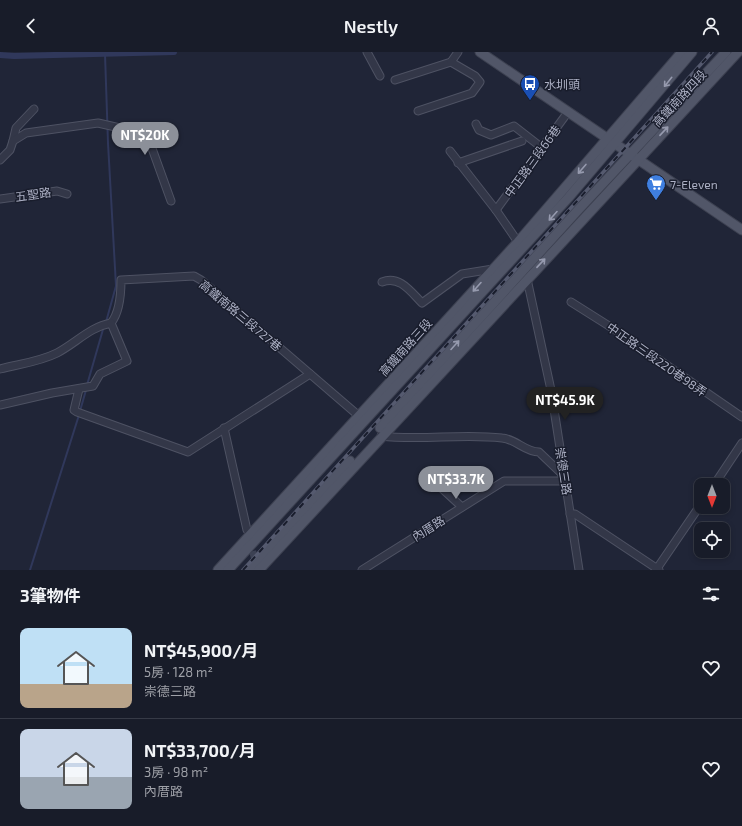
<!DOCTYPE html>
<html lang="zh-TW">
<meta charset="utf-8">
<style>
:root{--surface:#181c29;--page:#212531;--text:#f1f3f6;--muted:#9fa1a8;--line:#363a46;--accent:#8c9099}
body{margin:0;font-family:"Exo 2","Noto Sans TC",sans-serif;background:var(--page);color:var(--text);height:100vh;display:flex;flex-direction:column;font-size:15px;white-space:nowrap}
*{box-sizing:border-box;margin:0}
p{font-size:13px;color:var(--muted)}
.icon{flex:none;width:22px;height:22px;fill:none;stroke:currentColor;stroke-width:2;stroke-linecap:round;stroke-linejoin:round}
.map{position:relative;height:518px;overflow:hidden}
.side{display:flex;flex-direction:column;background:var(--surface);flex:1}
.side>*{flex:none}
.needle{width:26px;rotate:180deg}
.fabs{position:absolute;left:694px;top:426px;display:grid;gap:8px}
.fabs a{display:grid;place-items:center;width:36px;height:36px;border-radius:8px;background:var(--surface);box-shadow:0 2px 6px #0003,0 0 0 1px var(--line);font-size:20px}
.price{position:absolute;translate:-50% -34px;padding:0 9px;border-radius:14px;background:var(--accent);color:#fff;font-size:13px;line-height:26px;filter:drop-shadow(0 1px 2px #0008)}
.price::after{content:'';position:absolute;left:50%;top:24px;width:12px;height:9px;margin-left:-6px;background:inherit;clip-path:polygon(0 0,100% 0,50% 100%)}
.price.selected{background:#222;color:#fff}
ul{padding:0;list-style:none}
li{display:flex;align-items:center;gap:12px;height:100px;padding:0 20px}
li+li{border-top:1px solid var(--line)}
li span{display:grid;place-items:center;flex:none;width:112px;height:80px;border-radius:8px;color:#555}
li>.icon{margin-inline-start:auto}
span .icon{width:48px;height:48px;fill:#fffc;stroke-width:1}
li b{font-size:17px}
h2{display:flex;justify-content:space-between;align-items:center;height:48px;padding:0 20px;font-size:17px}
header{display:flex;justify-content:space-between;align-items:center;height:52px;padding:0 20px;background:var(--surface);font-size:18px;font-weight:600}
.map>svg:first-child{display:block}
</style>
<header><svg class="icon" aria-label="back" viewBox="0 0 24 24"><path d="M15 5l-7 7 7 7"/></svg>Nestly<svg class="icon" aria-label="person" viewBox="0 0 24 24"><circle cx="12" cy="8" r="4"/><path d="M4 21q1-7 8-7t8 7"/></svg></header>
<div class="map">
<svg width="742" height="518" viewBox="0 0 742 518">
<rect width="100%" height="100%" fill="#202537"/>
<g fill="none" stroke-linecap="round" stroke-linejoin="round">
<g stroke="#30385b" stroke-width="2">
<path d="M 105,2 L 108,91 L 116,234 L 106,270"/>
<path d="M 87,333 L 104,274"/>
<path d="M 80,359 L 86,338"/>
<path d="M 30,518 L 79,363"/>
</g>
<path stroke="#30385b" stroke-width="6" d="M 0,3 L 14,4 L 174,0"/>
<path stroke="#3c4153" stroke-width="7" stroke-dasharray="7 3.5" stroke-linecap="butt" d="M 250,489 L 257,516"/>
<defs>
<g id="minor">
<path d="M 367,0 L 380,24"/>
<path d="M 395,28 L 451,10 L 458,0"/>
<path d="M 418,59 L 472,41 L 480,30 L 475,24 L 451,10"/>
<path d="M 476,72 L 479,78 L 491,83 L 514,74 L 541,95"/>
<path d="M 13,89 L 16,76 L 34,57"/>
<path d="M 450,99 L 496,158 L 518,190"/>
<path d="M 0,108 L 10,98 L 13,89 L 26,81 L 98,71 L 120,76 L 145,77 L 171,149"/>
<path d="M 458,111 L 522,89"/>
<path d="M 0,147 L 57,139 L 67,142"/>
<path d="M 496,158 L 568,60"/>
<path d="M 527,227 L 551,338 L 579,518"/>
<path d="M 382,230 C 400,223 411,240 422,251 L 462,222 L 493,217"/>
<path d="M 571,250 L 617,279 L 742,365"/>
<path d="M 111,271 C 120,260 121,242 121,228 L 194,224 L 201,228 L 359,364"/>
<path d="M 0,317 C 19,312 39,310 57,301 C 76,291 90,275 111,271"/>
<path d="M 79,337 L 74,358 L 77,360 L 188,400 L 310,322"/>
<path d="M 0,353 L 52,341 L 93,334 L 100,322 L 127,309 L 111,271"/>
<path d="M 224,376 L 247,478"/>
<path d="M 426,422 L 462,455"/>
<path d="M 714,433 L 742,391"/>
<path d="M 570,462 L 575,462 L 659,518"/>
<path d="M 362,518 L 504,429 L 565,429 L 561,421 L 539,400 C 525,400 516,387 502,386 C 462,381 421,389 381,384"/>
<path d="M 656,518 L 701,452"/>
</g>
<g id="major">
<path d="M 480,0 L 742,178"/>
<path d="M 380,376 L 579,157 L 726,0"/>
<path d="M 218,518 L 518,190 L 682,0"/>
<path d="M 228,518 L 569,145 L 692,0"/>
<path d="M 250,518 L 350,409"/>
<path d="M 259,518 L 738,0"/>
</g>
</defs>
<use href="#minor" stroke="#4e5263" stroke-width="9"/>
<use href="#major" stroke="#3d4151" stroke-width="11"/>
<use href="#minor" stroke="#333748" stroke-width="7"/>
<use href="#major" stroke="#515668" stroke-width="9"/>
<defs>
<path id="rail" d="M 243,518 L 712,0"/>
</defs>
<use href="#rail" stroke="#555a6f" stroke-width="3.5"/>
<use href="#rail" stroke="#191d2c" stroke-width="2" stroke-dasharray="6" stroke-linecap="butt"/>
</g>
<defs><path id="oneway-shaft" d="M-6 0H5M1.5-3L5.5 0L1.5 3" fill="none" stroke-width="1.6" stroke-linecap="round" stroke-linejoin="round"/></defs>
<g stroke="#969aae">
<use href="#oneway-shaft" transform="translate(668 30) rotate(129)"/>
<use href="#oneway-shaft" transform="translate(664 79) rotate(-47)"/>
<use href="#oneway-shaft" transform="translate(582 117) rotate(131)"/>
<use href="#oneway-shaft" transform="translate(553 164) rotate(132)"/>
<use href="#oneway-shaft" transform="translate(541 211) rotate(-47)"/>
<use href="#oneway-shaft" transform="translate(477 235) rotate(132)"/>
<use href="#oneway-shaft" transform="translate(455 293) rotate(-48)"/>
</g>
<defs>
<symbol id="bus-pin" viewBox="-11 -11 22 30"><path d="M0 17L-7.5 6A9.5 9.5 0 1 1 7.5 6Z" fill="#1a4fb4" stroke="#191d2c"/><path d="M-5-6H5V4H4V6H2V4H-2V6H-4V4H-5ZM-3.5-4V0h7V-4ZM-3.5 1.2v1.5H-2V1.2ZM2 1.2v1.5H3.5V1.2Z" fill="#fff"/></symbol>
<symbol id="supermarket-pin" viewBox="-11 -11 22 30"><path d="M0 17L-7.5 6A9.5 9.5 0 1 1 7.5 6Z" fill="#3f7fe0" stroke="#191d2c"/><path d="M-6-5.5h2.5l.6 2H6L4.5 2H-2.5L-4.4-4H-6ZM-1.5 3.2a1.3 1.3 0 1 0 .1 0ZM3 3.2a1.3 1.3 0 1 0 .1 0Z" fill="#fff"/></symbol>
</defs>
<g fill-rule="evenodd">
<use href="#bus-pin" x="519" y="21" width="22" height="30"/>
<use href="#supermarket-pin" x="645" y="121" width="22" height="30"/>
</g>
<g text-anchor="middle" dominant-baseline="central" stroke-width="3" stroke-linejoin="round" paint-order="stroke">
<g font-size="12" fill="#adb1c5" stroke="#191d2c" text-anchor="start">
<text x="544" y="32">水圳頭</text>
<text x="670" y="132">7-Eleven</text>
</g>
<g font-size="12" fill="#adb1c5" stroke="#191d2c">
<text transform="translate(679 46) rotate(-47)">高鐵南路四段</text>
<text transform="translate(532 109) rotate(-54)">中正路三段66巷</text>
<text transform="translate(33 142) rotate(-8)">五聖路</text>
<text transform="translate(241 263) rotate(40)">高鐵南路三段727巷</text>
<text transform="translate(405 295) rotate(-48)">高鐵南路三段</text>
<text transform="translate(657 307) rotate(35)">中正路三段220巷98弄</text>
<text transform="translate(564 419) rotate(81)">崇德三路</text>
<text transform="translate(428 476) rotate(-32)">內厝路</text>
</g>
</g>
</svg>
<div class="fabs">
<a><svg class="needle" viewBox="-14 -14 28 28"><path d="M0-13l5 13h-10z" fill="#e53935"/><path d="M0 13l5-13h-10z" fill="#9fa1a8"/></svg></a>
<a><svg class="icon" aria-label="locate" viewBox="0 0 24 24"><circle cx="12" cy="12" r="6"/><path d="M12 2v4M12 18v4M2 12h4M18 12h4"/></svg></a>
</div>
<b class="price" style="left:145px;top:104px">NT$20K</b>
<b class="price selected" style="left:565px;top:369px">NT$45.9K</b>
<b class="price" style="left:456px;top:448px">NT$33.7K</b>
</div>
<section class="side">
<h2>3筆物件<svg class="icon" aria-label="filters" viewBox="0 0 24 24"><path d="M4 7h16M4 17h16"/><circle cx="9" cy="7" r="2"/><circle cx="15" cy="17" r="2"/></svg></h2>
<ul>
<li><span style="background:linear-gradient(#bfe0f5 70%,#b9a48a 0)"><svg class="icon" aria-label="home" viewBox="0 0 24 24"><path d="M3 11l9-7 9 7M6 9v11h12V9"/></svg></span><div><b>NT$45,900/月</b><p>5房 · 128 m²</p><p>崇德三路</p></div><svg class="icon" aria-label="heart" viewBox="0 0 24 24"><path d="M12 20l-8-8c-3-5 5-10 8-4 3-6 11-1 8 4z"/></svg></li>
<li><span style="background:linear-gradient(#c9d6e8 60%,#9aa5b1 0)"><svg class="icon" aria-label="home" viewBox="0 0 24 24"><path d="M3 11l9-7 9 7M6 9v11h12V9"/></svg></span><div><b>NT$33,700/月</b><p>3房 · 98 m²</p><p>內厝路</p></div><svg class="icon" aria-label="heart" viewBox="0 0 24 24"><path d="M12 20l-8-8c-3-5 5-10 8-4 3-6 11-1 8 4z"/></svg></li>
</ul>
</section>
